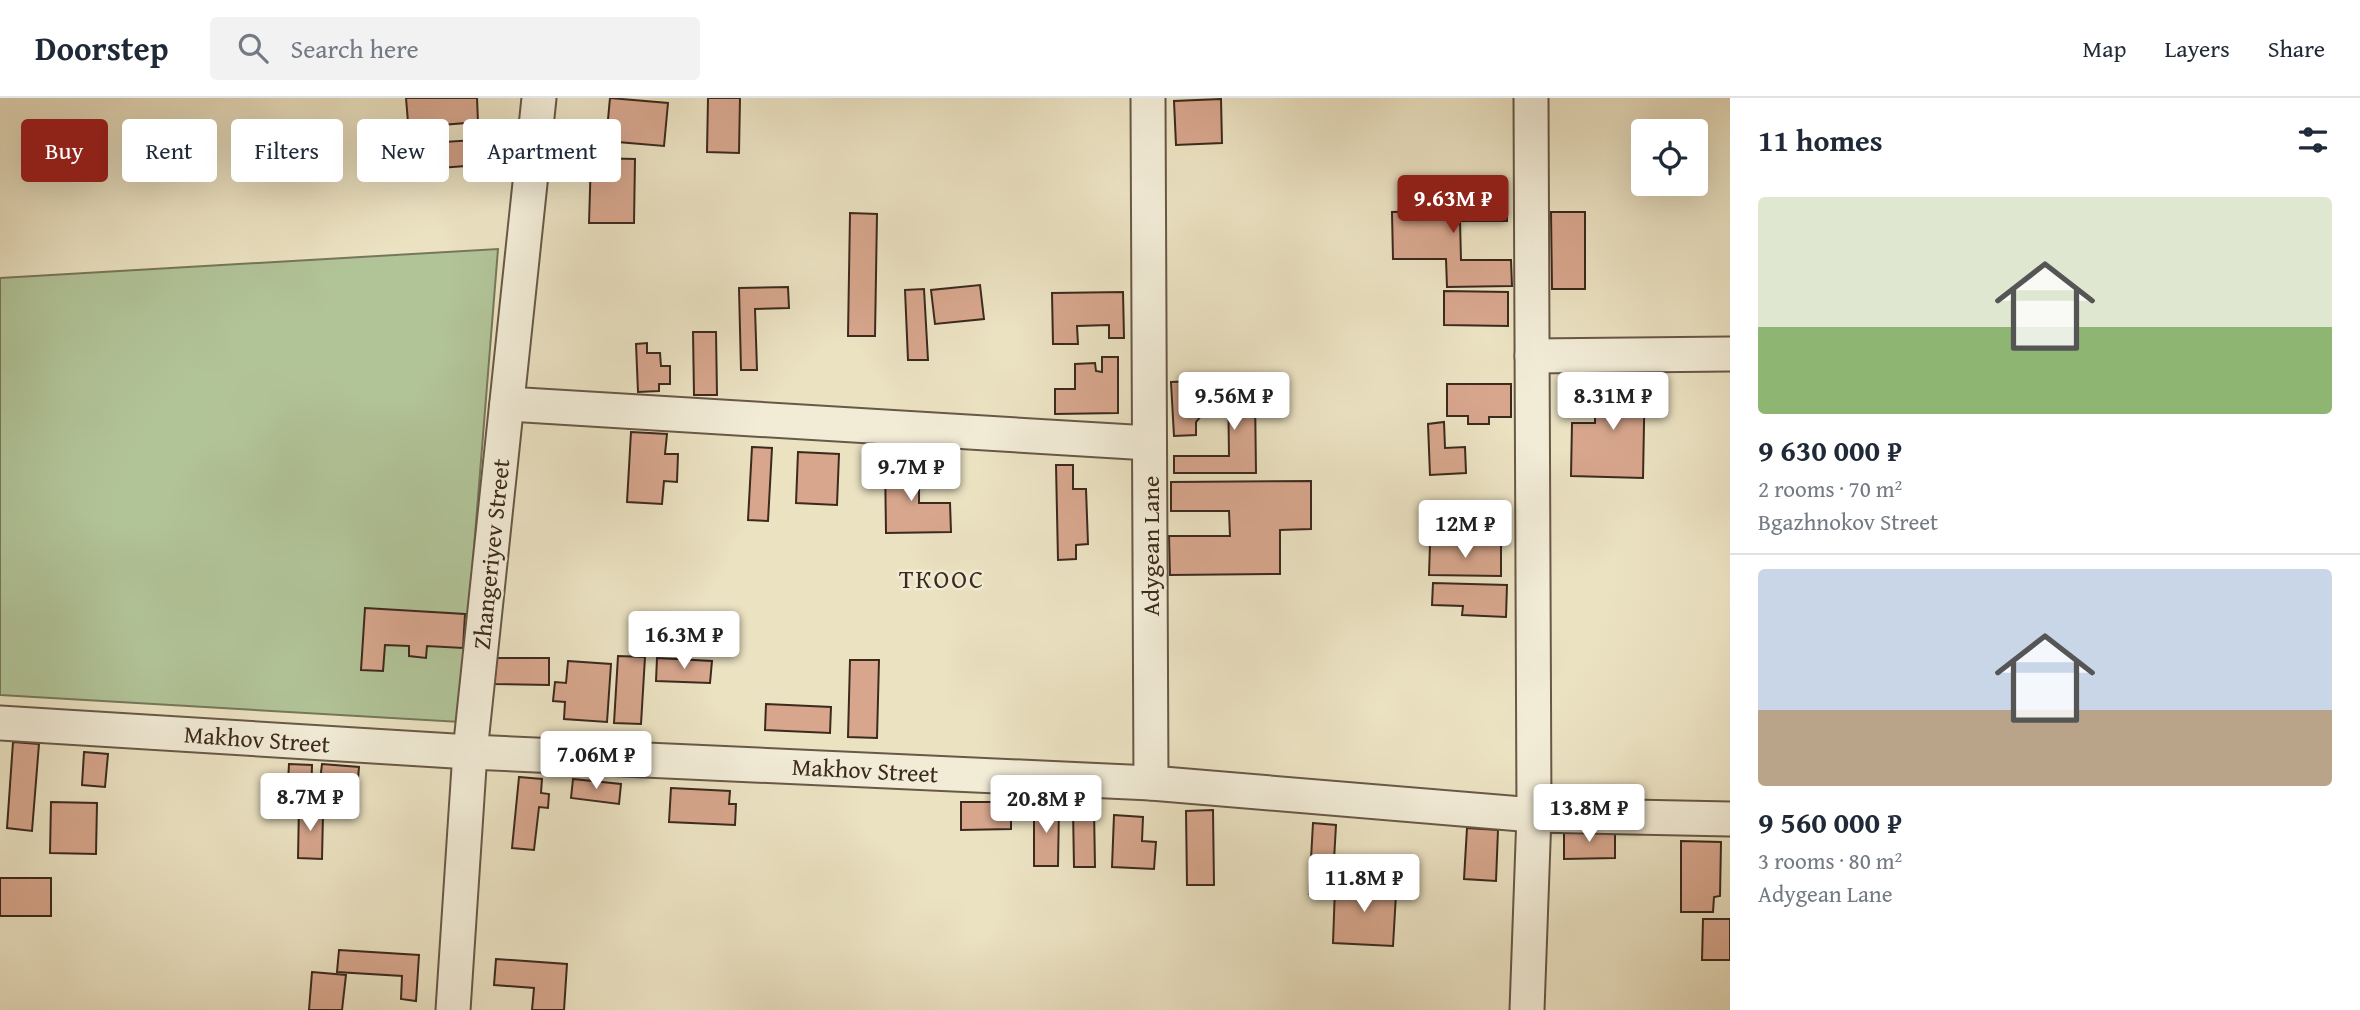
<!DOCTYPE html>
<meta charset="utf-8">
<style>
:root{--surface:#fff;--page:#f2f2f3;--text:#1f2937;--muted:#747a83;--line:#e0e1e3;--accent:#8f2418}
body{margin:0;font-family:"Gentium Book Plus",serif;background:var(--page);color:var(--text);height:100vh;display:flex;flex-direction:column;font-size:26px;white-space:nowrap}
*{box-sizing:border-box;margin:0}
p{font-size:23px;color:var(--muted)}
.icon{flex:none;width:38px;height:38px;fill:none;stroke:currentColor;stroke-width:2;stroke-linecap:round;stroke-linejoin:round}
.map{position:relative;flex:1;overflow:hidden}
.sheet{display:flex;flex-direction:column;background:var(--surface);width:630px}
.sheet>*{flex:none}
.banner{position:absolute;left:21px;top:21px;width:665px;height:63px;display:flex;gap:14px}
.buttons{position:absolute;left:1631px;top:21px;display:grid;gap:14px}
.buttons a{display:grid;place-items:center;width:77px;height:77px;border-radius:7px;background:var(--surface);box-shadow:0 7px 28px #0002;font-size:35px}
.price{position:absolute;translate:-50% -60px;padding:0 16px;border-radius:7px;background:#fff;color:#222;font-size:23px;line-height:46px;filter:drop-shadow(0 2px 4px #0008)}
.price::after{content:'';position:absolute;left:50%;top:42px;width:21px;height:16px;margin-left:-10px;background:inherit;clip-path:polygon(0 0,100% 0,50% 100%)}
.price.active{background:var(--accent);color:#fff}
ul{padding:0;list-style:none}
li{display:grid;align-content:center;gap:14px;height:371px;padding:0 28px}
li+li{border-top:2px solid var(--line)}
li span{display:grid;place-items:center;height:217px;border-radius:7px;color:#555}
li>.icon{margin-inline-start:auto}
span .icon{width:126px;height:126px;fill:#fffc;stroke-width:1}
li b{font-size:30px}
h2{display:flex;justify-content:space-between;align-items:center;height:84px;padding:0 28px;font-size:30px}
.pill{padding:0 24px;border-radius:7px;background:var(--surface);box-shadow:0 7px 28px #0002;font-size:24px;line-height:63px}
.pill.active{background:var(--accent);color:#fff}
header{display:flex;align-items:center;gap:42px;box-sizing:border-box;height:98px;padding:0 35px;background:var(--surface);border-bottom:2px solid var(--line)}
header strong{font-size:33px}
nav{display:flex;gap:38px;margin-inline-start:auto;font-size:24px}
.search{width:490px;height:63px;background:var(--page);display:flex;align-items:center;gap:18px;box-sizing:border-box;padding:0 24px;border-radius:7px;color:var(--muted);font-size:26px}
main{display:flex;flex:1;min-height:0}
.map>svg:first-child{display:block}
</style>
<header>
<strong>Doorstep</strong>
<div class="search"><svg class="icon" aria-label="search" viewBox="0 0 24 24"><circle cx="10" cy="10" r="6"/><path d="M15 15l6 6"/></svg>Search here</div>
<nav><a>Map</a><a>Layers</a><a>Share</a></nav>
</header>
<main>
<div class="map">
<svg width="1730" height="912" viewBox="0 0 1730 912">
<rect width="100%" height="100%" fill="#ebe2c2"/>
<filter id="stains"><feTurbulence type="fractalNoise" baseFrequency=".00286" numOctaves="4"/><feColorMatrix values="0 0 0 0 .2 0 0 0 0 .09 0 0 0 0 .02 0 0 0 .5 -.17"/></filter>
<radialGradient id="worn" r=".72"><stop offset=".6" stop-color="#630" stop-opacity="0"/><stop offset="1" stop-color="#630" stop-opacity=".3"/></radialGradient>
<path fill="#b1c498" stroke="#76775a" stroke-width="2" d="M 498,151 L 460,624 L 0,597 L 0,180 Z"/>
<g fill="#d7a68d" stroke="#3c2a1d" stroke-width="2">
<path d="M 406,0 L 477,0 L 478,24 L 442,27 L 444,44 L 491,41 L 493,66 L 412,72 Z"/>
<path d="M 610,0 L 668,5 L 664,48 L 606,43 Z"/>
<path d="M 708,0 L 740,0 L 739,55 L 707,54 Z"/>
<path d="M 1221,1 L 1222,45 L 1176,47 L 1174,3 Z"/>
<path d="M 591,60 L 635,61 L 634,125 L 589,125 Z"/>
<path d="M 1507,90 L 1507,123 L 1460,123 L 1461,162 L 1511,162 L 1512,188 L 1447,189 L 1446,161 L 1393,161 L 1392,114 L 1434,113 L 1434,91 Z"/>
<path d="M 1551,114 L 1585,114 L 1585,191 L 1552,191 Z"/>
<path d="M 850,115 L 877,116 L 875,238 L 848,238 Z"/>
<path d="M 980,187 L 984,221 L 935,226 L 931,192 Z"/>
<path d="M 788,189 L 789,210 L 755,211 L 757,272 L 741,272 L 739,190 Z"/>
<path d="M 924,191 L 928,262 L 908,262 L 905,192 Z"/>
<path d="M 1444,193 L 1508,194 L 1508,228 L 1444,227 Z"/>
<path d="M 1123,194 L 1124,240 L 1109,240 L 1109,227 L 1077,228 L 1078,246 L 1053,246 L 1052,195 Z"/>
<path d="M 693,234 L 716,234 L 717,297 L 694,297 Z"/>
<path d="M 647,245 L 647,255 L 660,255 L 661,268 L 670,268 L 670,286 L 659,286 L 659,293 L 638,294 L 636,246 Z"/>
<path d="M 1102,259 L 1118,259 L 1118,315 L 1055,316 L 1055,291 L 1075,291 L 1075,266 L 1095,265 L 1096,273 L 1102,274 Z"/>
<path d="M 1610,271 L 1645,272 L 1643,380 L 1571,378 L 1572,325 L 1595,325 L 1595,309 L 1609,305 Z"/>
<path d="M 1228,281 L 1277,281 L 1277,297 L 1255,297 L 1256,375 L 1174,375 L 1174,358 L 1229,358 Z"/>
<path d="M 1225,282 L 1226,306 L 1210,307 L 1196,324 L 1196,337 L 1174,338 L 1171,284 Z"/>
<path d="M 1447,286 L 1511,286 L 1511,319 L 1489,319 L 1489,326 L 1468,326 L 1468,318 L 1447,318 Z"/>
<path d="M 1444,324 L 1445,350 L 1465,349 L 1466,375 L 1430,377 L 1428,326 Z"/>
<path d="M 631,334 L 667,336 L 665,356 L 678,356 L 677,384 L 664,383 L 662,406 L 627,404 Z"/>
<path d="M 752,349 L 772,350 L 768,423 L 748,422 Z"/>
<path d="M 798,354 L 839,356 L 837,407 L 796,405 Z"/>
<path d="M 885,363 L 919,363 L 919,405 L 950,405 L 951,434 L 886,435 Z"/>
<path d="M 1056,367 L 1073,367 L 1073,391 L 1086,391 L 1088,446 L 1076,447 L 1076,461 L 1058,462 Z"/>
<path d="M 1311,383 L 1311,431 L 1280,432 L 1280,476 L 1170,477 L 1169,438 L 1230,438 L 1229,413 L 1171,413 L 1171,384 Z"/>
<path d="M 1430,446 L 1501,447 L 1501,478 L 1429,477 Z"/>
<path d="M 1433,485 L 1507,487 L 1506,519 L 1462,517 L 1463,508 L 1432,507 Z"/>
<path d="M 365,510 L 465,516 L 463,550 L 427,548 L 426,560 L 409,558 L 409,548 L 385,547 L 383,573 L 361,572 Z"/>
<path d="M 618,558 L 645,559 L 641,626 L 614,625 Z"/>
<path d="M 493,560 L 549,560 L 549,587 L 492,586 Z"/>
<path d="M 657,560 L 712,563 L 710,585 L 656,583 Z"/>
<path d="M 850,562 L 879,562 L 877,640 L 848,639 Z"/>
<path d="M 568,563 L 611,566 L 607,624 L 564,621 L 565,604 L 553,603 L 555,584 L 566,585 Z"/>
<path d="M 766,606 L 831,609 L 830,635 L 765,632 Z"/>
<path d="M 13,644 L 39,646 L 32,733 L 7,730 Z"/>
<path d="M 84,654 L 108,656 L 105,689 L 82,687 Z"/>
<path d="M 289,666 L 312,667 L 311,703 L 287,702 Z"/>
<path d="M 322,666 L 359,669 L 355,719 L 316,716 Z"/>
<path d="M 519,679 L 542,681 L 541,695 L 549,696 L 548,710 L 539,709 L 534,752 L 512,750 Z"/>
<path d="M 573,681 L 621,686 L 619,706 L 571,700 Z"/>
<path d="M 671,690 L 730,693 L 729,706 L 736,706 L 735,727 L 669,724 Z"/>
<path d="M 51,704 L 97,705 L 96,756 L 50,755 Z"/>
<path d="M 961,704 L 1011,704 L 1011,731 L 961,732 Z"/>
<path d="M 1034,707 L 1059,707 L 1058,768 L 1034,768 Z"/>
<path d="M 299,708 L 317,709 L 316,716 L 323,716 L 322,761 L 298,760 Z"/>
<path d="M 1073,711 L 1094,711 L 1095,769 L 1074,769 Z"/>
<path d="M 1213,712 L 1214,787 L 1187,787 L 1186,713 Z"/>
<path d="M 1114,717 L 1143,719 L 1142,743 L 1156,744 L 1154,771 L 1112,769 Z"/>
<path d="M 1313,725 L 1336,727 L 1332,797 L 1309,796 Z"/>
<path d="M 1467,730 L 1498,732 L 1496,783 L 1464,781 Z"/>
<path d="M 1564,732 L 1615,732 L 1615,760 L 1564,761 Z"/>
<path d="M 1681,743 L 1721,744 L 1720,798 L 1714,799 L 1713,814 L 1681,814 Z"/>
<path d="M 1357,772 L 1372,774 L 1372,795 L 1396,796 L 1393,848 L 1333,845 L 1335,789 L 1356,790 Z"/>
<rect x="0" y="780" width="51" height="38"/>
<path d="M 1703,821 L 1730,821 L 1730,862 L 1702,862 Z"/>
<path d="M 339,852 L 419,857 L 416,903 L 401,901 L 402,878 L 337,874 Z"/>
<path d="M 496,861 L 567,866 L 564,912 L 532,912 L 534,890 L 494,887 Z"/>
<path d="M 312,874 L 346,877 L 342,912 L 309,912 Z"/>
</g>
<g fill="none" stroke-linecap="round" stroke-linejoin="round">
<defs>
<g id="minor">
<path d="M 1148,0 L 1151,685"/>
<path d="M 1532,258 L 1730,256"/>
<path d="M 507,306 L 1149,345"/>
<path d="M 0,625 L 470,654 L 1151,685 L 1534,717 L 1730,721"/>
<path d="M 453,912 L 470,654 L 539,0"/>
<path d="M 1527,912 L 1534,717 L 1531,0"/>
</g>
</defs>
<use href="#minor" stroke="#685846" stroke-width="37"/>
<use href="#minor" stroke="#f2ecd7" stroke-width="33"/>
</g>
<g text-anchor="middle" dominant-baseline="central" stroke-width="5" stroke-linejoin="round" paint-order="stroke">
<g font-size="24" fill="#3c2a1d" stroke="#f2ecd7">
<text transform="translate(1150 448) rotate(-90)">Adygean Lane</text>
<text transform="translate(491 456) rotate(-84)">Zhangeriyev Street</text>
<text transform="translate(257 641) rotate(4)">Makhov Street</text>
<text transform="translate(865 672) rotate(3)">Makhov Street</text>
</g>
<g font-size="26" letter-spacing="2" fill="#3c2a1d" stroke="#f2ecd7">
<text x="942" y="480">ТКООС</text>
</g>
</g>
<rect width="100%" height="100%" filter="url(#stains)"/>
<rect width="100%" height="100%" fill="url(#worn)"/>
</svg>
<div class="buttons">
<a><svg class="icon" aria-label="locate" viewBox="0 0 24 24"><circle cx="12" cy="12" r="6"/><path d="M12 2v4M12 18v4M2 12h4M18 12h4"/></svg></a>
</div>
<b class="price active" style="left:1453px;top:137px">9.63M ₽</b>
<b class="price" style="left:1234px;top:334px">9.56M ₽</b>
<b class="price" style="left:1613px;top:334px">8.31M ₽</b>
<b class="price" style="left:911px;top:405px">9.7M ₽</b>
<b class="price" style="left:1465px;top:462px">12M ₽</b>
<b class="price" style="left:684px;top:573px">16.3M ₽</b>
<b class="price" style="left:596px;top:693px">7.06M ₽</b>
<b class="price" style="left:310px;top:735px">8.7M ₽</b>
<b class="price" style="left:1046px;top:737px">20.8M ₽</b>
<b class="price" style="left:1589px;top:746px">13.8M ₽</b>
<b class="price" style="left:1364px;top:816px">11.8M ₽</b>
<div class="banner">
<a class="pill active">Buy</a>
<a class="pill">Rent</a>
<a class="pill">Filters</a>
<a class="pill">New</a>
<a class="pill">Apartment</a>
</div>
</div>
<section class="sheet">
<h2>11 homes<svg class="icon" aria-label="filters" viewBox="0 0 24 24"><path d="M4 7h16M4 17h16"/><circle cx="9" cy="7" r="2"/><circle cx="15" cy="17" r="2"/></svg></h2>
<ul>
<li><span style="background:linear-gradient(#dfe7d0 60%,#8fb573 0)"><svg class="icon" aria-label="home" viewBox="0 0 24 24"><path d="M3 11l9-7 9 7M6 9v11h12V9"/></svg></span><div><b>9 630 000 ₽</b><p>2 rooms · 70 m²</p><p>Bgazhnokov Street</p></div></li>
<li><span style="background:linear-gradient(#c9d6e8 65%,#b9a48a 0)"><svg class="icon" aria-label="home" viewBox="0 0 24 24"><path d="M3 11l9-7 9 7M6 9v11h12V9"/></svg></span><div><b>9 560 000 ₽</b><p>3 rooms · 80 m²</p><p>Adygean Lane</p></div></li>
</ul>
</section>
</main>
